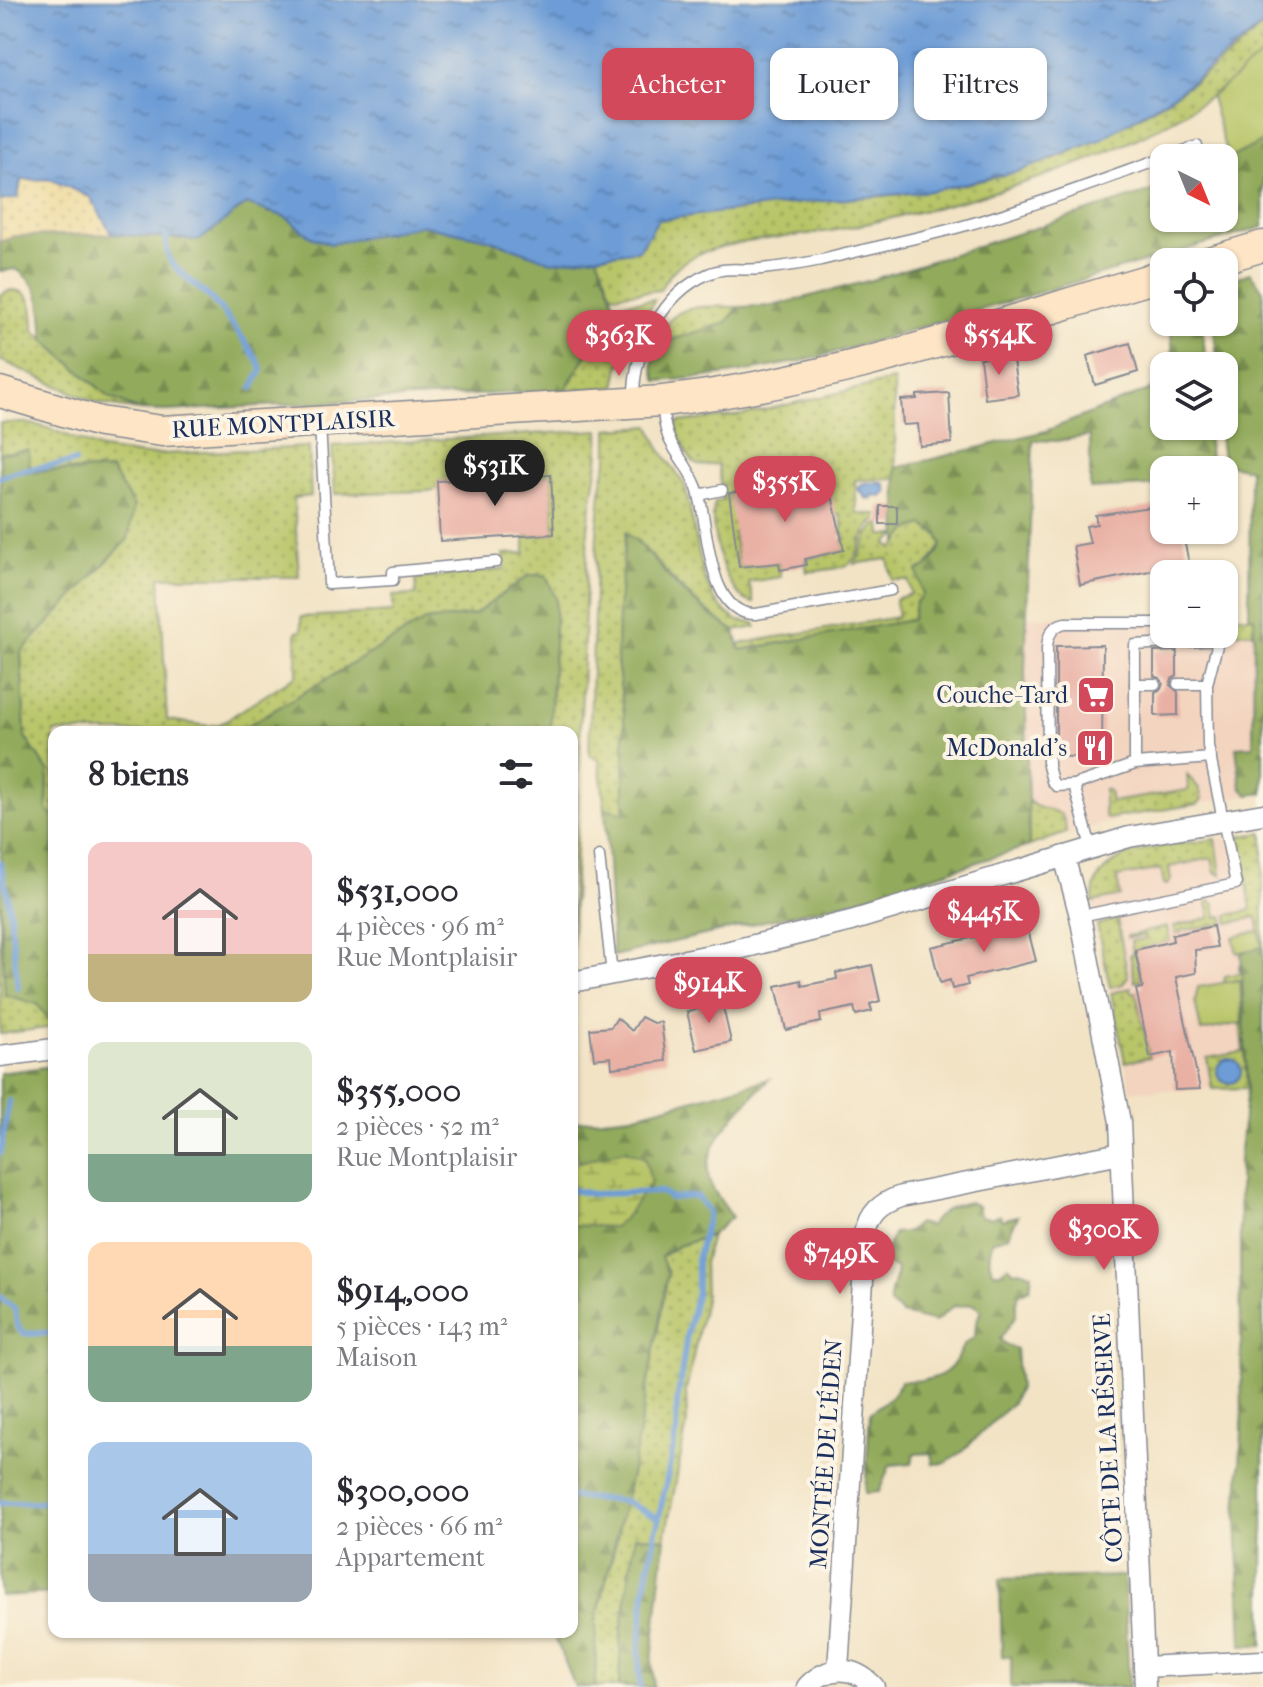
<!DOCTYPE html>
<html lang="fr">
<meta charset="utf-8">
<style>
:root{--surface:#fff;--page:#f7f7f7;--text:#2b2b33;--muted:#7c7c81;--accent:#d1495b}
body{margin:0;font-family:"IM FELL French Canon",serif;background:var(--page);color:var(--text);height:100vh;display:flex;flex-direction:column;font-size:30px;white-space:nowrap}
*{box-sizing:border-box;margin:0}
p{font-size:26px;color:var(--muted)}
.icon{flex:none;width:44px;height:44px;fill:none;stroke:currentColor;stroke-width:2;stroke-linecap:round;stroke-linejoin:round}
.map{position:relative;flex:1;overflow:hidden}
.panel{position:absolute;left:48px;top:726px;width:530px;height:912px;display:flex;flex-direction:column;background:var(--surface);border-radius:16px;box-shadow:0 2px 6px #0004}
.panel>*{flex:none}
.banner{position:absolute;left:602px;top:48px;width:540px;height:72px;display:flex;gap:16px}
.needle{width:52px;rotate:137deg}
.buttons{position:absolute;left:1150px;top:144px;display:grid;gap:16px}
.buttons a{display:grid;place-items:center;width:88px;height:88px;border-radius:16px;background:var(--surface);box-shadow:0 2px 6px #0004;font-size:40px}
.price{position:absolute;translate:-50% -68px;padding:0 18px;border-radius:28px;background:var(--accent);color:#fff;font-size:26px;line-height:52px;filter:drop-shadow(0 2px 4px #0008)}
.price::after{content:'';position:absolute;left:50%;top:48px;width:24px;height:18px;margin-left:-12px;background:inherit;clip-path:polygon(0 0,100% 0,50% 100%)}
.price.selected{background:#222;color:#fff}
ul{padding:0;list-style:none}
li{display:flex;align-items:center;gap:24px;height:200px;padding:0 40px}
li span{display:grid;place-items:center;flex:none;width:224px;height:160px;border-radius:16px;color:#555}
li>.icon{margin-inline-start:auto}
span .icon{width:96px;height:96px;fill:#fffc;stroke-width:1}
li b{font-size:34px}
h2{display:flex;justify-content:space-between;align-items:center;height:96px;padding:0 40px;font-size:34px}
.chip{padding:0 28px;border-radius:16px;background:var(--surface);box-shadow:0 2px 6px #0004;font-size:28px;line-height:72px}
.chip.selected{background:var(--accent);color:#fff}
.map>svg:first-child{display:block}
</style>
<div class="map">
<svg width="1263" height="1687" viewBox="0 0 1263 1687">
<defs>
<pattern id="grass-dots" width="8" height="8" patternUnits="userSpaceOnUse" patternTransform="scale(2)"><rect width="8" height="8" fill="#b8c567"/><path d="M2 2h.1M6 6h.1" fill="none" stroke="#95a058" stroke-width="1.8" stroke-linecap="round"/></pattern>
<pattern id="forest-firs" width="22" height="20" patternUnits="userSpaceOnUse" patternTransform="scale(2)"><rect width="22" height="20" fill="#92aa5c"/><path d="M5 1l3.5 6h-7zM16 11l3.5 6h-7z" fill="#768b4f"/></pattern>
<pattern id="wetland-marsh" width="20" height="14" patternUnits="userSpaceOnUse" patternTransform="scale(2)"><rect width="20" height="14" fill="#b8c567"/><path d="M1 5h8M5 5V1M11 12h8M15 12V8" fill="none" stroke="#95a058"/></pattern>
<pattern id="sand-dots" width="8" height="8" patternUnits="userSpaceOnUse" patternTransform="scale(2)"><rect width="8" height="8" fill="#eeda9e"/><path d="M2 2h.1M6 6h.1" fill="none" stroke="#ccbb8a" stroke-width="1.8" stroke-linecap="round"/></pattern>
<pattern id="water-ripples" width="26" height="14" patternUnits="userSpaceOnUse" patternTransform="scale(2)"><rect width="26" height="14" fill="#6d9cd6"/><path d="M2 4q2-2 4 0t4 0M15 11q2-2 4 0t4 0" fill="none" stroke="#5980b1"/></pattern>
</defs>
<rect width="100%" height="100%" fill="#fcf5e5"/>
<filter id="ink" filterUnits="userSpaceOnUse"><feTurbulence type="fractalNoise" baseFrequency=".0125" numOctaves="2"/><feDisplacementMap in="SourceGraphic" scale="16" xChannelSelector="R" yChannelSelector="G"/><feConvolveMatrix kernelMatrix="1 2 1 2 8 2 1 2 1" color-interpolation-filters="sRGB"/></filter>
<filter id="wash" filterUnits="userSpaceOnUse"><feTurbulence type="fractalNoise" baseFrequency=".006" numOctaves="4" result="noise"/><feDisplacementMap in="SourceGraphic" scale="32" xChannelSelector="R" yChannelSelector="G"/><feGaussianBlur stdDeviation="1.8" result="paint"/><feColorMatrix in="noise" values="0 0 0 0 0 0 0 0 0 0 0 0 0 0 0 0 0 1.4 0 .05"/><feComposite in="paint" operator="in"/></filter>
<g filter="url(#wash)">
<rect width="100%" height="100%" fill="#f2e3c5"/>
<g fill="#f3d4bf">
<path d="M 1254,616 L 1253,747 L 1236,747 L 1244,793 L 1248,795 L 1134,814 L 1029,846 L 1025,670 L 1026,617 L 1164,617 L 1164,634 L 1224,634 L 1224,617 Z"/>
<path d="M 1243,835 L 1262,947 L 1241,953 L 1247,1088 L 1131,1091 L 1092,901 L 1096,877 L 1114,861 L 1133,854 Z"/>
</g>
<g fill="url(#grass-dots)" stroke="#6a7a62" stroke-width="2" fill-rule="evenodd">
<path d="M 1263,26 L 1263,54 C 1155,157 979,201 836,230 C 792,238 746,238 704,252 C 683,259 670,271 660,290 L 612,295 L 597,256 L 639,250 L 658,220 C 704,214 750,208 797,203 C 872,197 946,193 1019,171 C 1100,147 1202,84 1263,26 Z"/>
<path d="M 11,290 C 35,290 33,311 34,330 L 44,340 L 109,397 L 138,410 L 96,403 L 0,360 L 0,295 Z"/>
<path d="M 655,299 L 619,367 L 615,387 L 565,390 L 615,309 L 614,304 Z"/>
<path d="M 739,307 L 726,323 L 658,344 C 662,337 665,326 670,320 C 685,302 717,307 739,307 Z"/>
<path d="M 894,380 L 896,479 L 855,480 L 857,514 L 877,514 L 877,520 C 857,531 864,559 845,566 C 834,570 819,570 807,572 L 805,559 L 843,550 L 842,540 L 845,539 L 844,533 L 841,533 L 840,529 L 843,528 L 840,514 L 834,515 L 828,488 L 830,487 L 828,477 L 729,493 L 730,502 L 735,502 L 737,532 L 733,533 L 739,567 L 779,563 L 781,577 L 749,582 L 754,603 C 724,599 707,524 715,502 L 723,500 L 718,464 C 713,464 704,467 698,465 C 687,460 678,436 677,425 L 679,422 L 743,415 Z"/>
<path d="M 0,423 L 26,423 L 45,427 L 101,449 L 143,455 L 309,447 L 311,496 L 294,498 L 299,577 L 160,577 L 167,720 L 210,726 L 220,724 L 297,675 L 296,632 L 301,631 L 301,617 L 393,612 L 393,596 L 416,595 L 416,579 L 504,569 L 504,554 L 525,553 L 525,536 L 554,534 L 551,475 L 438,481 L 438,489 L 428,491 L 335,494 L 332,446 L 599,430 C 601,464 591,495 588,529 L 572,960 L 572,733 L 550,732 L 556,599 L 529,575 L 474,615 L 425,621 L 237,732 L 54,732 L 54,818 L 47,810 L 48,771 L 25,737 L 21,652 L 128,539 L 111,470 L 30,471 L 28,451 L 0,453 Z"/>
<path d="M 650,426 L 659,447 L 685,486 L 704,577 L 714,599 L 724,611 L 738,621 L 755,623 L 756,627 L 735,631 C 696,607 668,575 638,541 L 617,661 L 624,713 L 624,813 L 605,808 L 599,761 L 589,755 L 597,534 L 602,481 L 608,458 L 608,429 Z"/>
<path d="M 878,524 L 881,524 L 882,535 L 897,535 L 887,543 L 893,549 L 908,530 L 924,525 L 939,535 L 942,545 L 925,569 L 923,595 L 915,603 L 913,620 L 740,650 L 739,644 L 760,640 L 898,617 L 895,599 L 911,594 L 908,580 L 892,580 L 888,559 L 854,564 C 865,551 863,533 878,524 Z"/>
<path d="M 1234,616 L 1254,616 L 1254,633 L 1234,632 Z"/>
<path d="M 1187,775 L 1199,788 L 1202,799 L 1198,804 L 1107,819 L 1104,814 L 1104,789 L 1109,791 L 1111,802 L 1188,790 Z"/>
<path d="M 1028,800 C 1044,818 1065,799 1066,833 L 1029,846 Z"/>
<path d="M 1263,833 L 1263,947 L 1262,947 L 1257,917 L 1229,923 L 1228,915 L 1251,910 L 1240,836 Z"/>
<path d="M 1216,839 L 1221,875 L 1215,872 L 1212,858 L 1169,867 L 1171,880 L 1167,885 L 1164,884 L 1161,869 L 1117,877 L 1120,896 L 1093,902 C 1090,845 1175,846 1216,839 Z"/>
<path d="M 1210,900 L 1215,904 L 1217,917 L 1223,916 L 1225,924 L 1181,930 L 1181,933 L 1176,934 L 1174,926 L 1210,918 L 1207,903 Z"/>
<path d="M 0,903 L 4,952 L 54,1027 L 0,1034 Z"/>
<path d="M 1117,919 L 1128,977 L 1123,984 L 1110,987 L 1097,925 Z"/>
<path d="M 1167,927 L 1170,942 L 1135,950 L 1141,981 L 1135,982 L 1130,955 L 1133,954 L 1131,941 L 1145,939 L 1145,935 L 1127,938 L 1127,936 Z"/>
<path d="M 1241,964 L 1247,1088 L 1212,1089 L 1207,1058 L 1243,1052 L 1240,1023 L 1240,980 L 1224,983 L 1225,976 L 1239,973 L 1239,965 ZM 1236,1061 L 1240,1067 L 1236,1081 L 1229,1083 L 1219,1077 L 1217,1069 L 1221,1062 Z"/>
<path d="M 1131,988 L 1132,992 L 1136,992 L 1150,1057 L 1125,1062 L 1111,993 Z"/>
<path d="M 711,1235 L 704,1263 L 705,1300 L 686,1391 L 687,1423 L 665,1539 L 635,1536 L 621,1633 L 619,1687 L 595,1687 L 596,1621 L 617,1539 L 661,1257 L 678,1246 Z"/>
</g>
<g fill="url(#forest-firs)" stroke="#566c5d" stroke-width="2">
<path d="M 1263,141 L 1263,227 L 819,357 C 765,369 713,378 657,381 C 650,366 653,358 658,344 L 726,323 L 739,307 L 773,306 L 868,281 L 1164,187 L 1164,218 L 1224,218 L 1224,161 Z"/>
<path d="M 246,204 L 286,217 L 311,237 L 331,244 L 422,225 L 488,239 L 552,262 L 597,256 L 612,295 L 615,309 L 565,390 L 166,411 L 138,410 L 109,397 L 44,340 C 41,308 45,288 16,269 L 0,271 L 0,242 L 16,236 L 112,234 L 200,240 Z"/>
<path d="M 1250,273 L 1263,290 L 1263,793 L 1248,795 L 1241,788 L 1236,747 L 1253,746 L 1254,617 L 1249,616 L 1250,469 L 1224,464 L 1218,426 L 1224,426 L 1224,366 L 1218,366 L 1213,322 L 1224,322 L 1224,282 Z"/>
<path d="M 1170,322 L 1202,322 L 1206,366 L 1174,366 Z"/>
<path d="M 1164,384 L 1164,426 L 1208,426 L 1210,466 L 1205,470 L 1164,470 L 1164,485 L 1090,489 L 1090,436 L 1056,441 L 1033,440 L 1025,670 L 1029,846 L 856,900 L 613,956 L 605,808 L 624,813 L 624,713 L 617,661 L 618,612 L 626,533 C 648,548 661,570 679,588 C 696,604 715,619 735,631 L 740,650 L 912,620 L 915,603 L 923,595 L 917,570 C 931,569 935,556 942,545 L 938,535 L 924,525 L 908,530 L 898,543 L 896,468 L 1046,431 Z"/>
<path d="M 29,450 L 30,471 L 111,470 L 134,506 L 128,539 L 21,652 L 25,737 L 48,771 L 47,810 L 54,818 L 54,1026 L 37,1004 L 5,995 L 1,921 L 0,453 Z"/>
<path d="M 529,575 L 546,575 L 556,599 L 550,732 L 237,732 L 425,621 L 474,615 Z"/>
<path d="M 1263,947 L 1263,1645 L 1242,1645 L 1237,1516 L 1242,1431 L 1239,1159 L 1247,1088 L 1241,953 Z"/>
<path d="M 54,1066 L 54,1593 L 0,1596 L 0,1073 Z"/>
<path d="M 769,1079 C 746,1104 695,1148 711,1185 C 716,1196 726,1207 732,1217 L 711,1235 L 678,1246 L 661,1257 L 668,1273 L 631,1476 L 596,1621 L 595,1687 L 575,1687 L 553,1632 L 572,1632 L 572,1225 L 579,1225 L 625,1150 L 579,1162 L 572,1147 L 572,1122 L 632,1116 Z"/>
<path d="M 969,1202 L 978,1206 L 980,1216 L 990,1218 L 1000,1215 L 1001,1220 L 1018,1216 L 1008,1236 L 993,1241 C 989,1252 987,1263 994,1272 L 1000,1272 L 1008,1266 L 1013,1271 L 1020,1270 L 1032,1274 L 1030,1288 L 1019,1295 L 1016,1303 L 1016,1316 L 1000,1339 L 1006,1345 L 1016,1349 L 1019,1388 L 1012,1403 L 962,1452 L 946,1463 L 933,1464 L 931,1453 L 914,1454 L 912,1463 L 890,1465 L 879,1492 L 865,1493 L 870,1413 L 892,1396 L 901,1381 C 921,1381 943,1381 955,1362 C 963,1348 959,1346 975,1337 L 976,1323 L 981,1310 L 972,1304 L 952,1307 L 935,1322 L 902,1314 L 890,1304 C 889,1291 895,1282 897,1269 L 884,1262 L 888,1246 L 894,1233 L 908,1232 L 918,1223 L 930,1226 C 941,1210 950,1206 969,1202 Z"/>
<path d="M 635,1536 L 665,1539 L 652,1661 L 654,1687 L 619,1687 L 621,1633 Z"/>
<path d="M 1124,1576 L 1129,1687 L 1011,1687 L 1011,1657 L 1002,1656 L 1000,1579 Z"/>
</g>
<path fill="url(#wetland-marsh)" stroke="#6a7a62" stroke-width="2" d="M 625,1150 L 645,1157 L 651,1182 L 623,1220 L 613,1227 L 572,1225 L 572,1164 Z"/>
<path fill="url(#sand-dots)" stroke="#84847e" stroke-width="2" d="M 50,179 L 90,197 L 112,234 L 16,236 L 0,242 L 0,201 L 18,197 L 21,180 Z"/>
<g fill="#b8c567" stroke="#6a7a62" stroke-width="2">
<path d="M 1263,54 L 1263,141 L 1228,159 L 1211,97 Z"/>
<path d="M 1259,931 L 1262,947 L 1237,953 L 1233,937 Z"/>
<path d="M 1240,980 L 1242,1023 L 1201,1031 L 1195,1001 L 1198,987 Z"/>
</g>
<g fill="url(#water-ripples)" stroke="#44669a" stroke-width="2">
<path d="M 0,0 L 1263,0 L 1263,26 L 1178,92 L 1099,140 L 1020,171 L 931,191 L 791,204 L 658,220 L 639,250 L 552,262 L 488,239 L 422,225 L 331,244 L 311,237 L 286,217 L 246,204 L 200,240 L 112,234 L 90,197 L 50,179 L 21,180 L 18,198 L 0,201 Z"/>
<path d="M 864,483 L 884,483 L 888,492 L 882,497 L 873,495 L 872,499 L 867,499 L 858,489 Z"/>
<circle cx="1229" cy="1071" r="12"/>
</g>
<g fill="none" stroke-linecap="round" stroke-linejoin="round">
<g stroke="#6d9cd6" stroke-width="6">
<path d="M 166,237 C 166,246 167,254 171,262 C 177,271 198,287 207,295 C 218,304 258,357 262,370 L 252,388"/>
<path d="M 0,477 L 16,471 L 75,462"/>
<path d="M 0,863 L 8,897 L 18,988"/>
<path d="M 0,1153 L 9,1101"/>
<path d="M 572,1190 L 592,1194 L 662,1192 L 670,1198 L 697,1196 L 708,1211 L 707,1220 L 697,1260 L 697,1291 L 687,1334 L 677,1403 L 676,1434 L 646,1581 L 639,1653 L 640,1687"/>
<path d="M 0,1297 L 15,1309 C 18,1346 27,1329 54,1334"/>
<path d="M 572,1497 L 625,1501 L 659,1519"/>
<path d="M 0,1503 L 54,1502"/>
</g>
</g>
<g id="blocks">
<g fill="#e9b0a4">
<path d="M 1130,343 L 1138,372 L 1095,385 L 1087,356 Z"/>
<path d="M 1009,354 L 1009,360 L 1013,360 L 1018,395 L 985,399 L 980,358 Z"/>
<path d="M 949,393 L 952,443 L 920,446 L 918,424 L 903,425 L 901,400 L 917,399 L 917,395 Z"/>
<path d="M 551,475 L 554,534 L 440,541 L 437,481 Z"/>
<path d="M 828,477 L 844,550 L 805,559 L 806,565 L 780,570 L 779,563 L 739,567 L 729,493 Z"/>
<path d="M 1164,505 L 1164,530 L 1182,530 L 1189,563 L 1080,585 L 1073,546 L 1090,543 L 1086,526 L 1097,524 L 1095,515 Z"/>
<rect x="880" y="506" width="17" height="18"/>
<path d="M 1103,645 L 1102,756 L 1056,757 L 1056,646 Z"/>
<path d="M 1177,651 L 1177,676 L 1172,679 L 1170,685 L 1178,692 L 1178,715 L 1155,716 L 1155,692 L 1161,689 L 1163,683 L 1160,678 L 1154,676 L 1154,652 Z"/>
<path d="M 1025,918 L 1036,961 L 966,978 L 968,985 L 952,989 L 950,980 L 940,983 L 931,947 L 992,933 L 991,929 L 1004,926 L 1003,923 Z"/>
<path d="M 1213,926 L 1217,947 L 1195,950 L 1196,973 L 1176,977 L 1200,1089 L 1175,1090 L 1173,1052 L 1150,1057 L 1136,989 L 1143,988 L 1135,950 L 1173,941 L 1172,935 Z"/>
<path d="M 872,965 L 880,1001 L 870,1004 L 872,1011 L 856,1015 L 854,1007 L 820,1014 L 821,1022 L 786,1030 L 776,986 L 801,980 L 802,986 L 837,979 L 836,973 Z"/>
<path d="M 721,998 L 731,1042 L 696,1050 L 687,1012 L 698,1009 L 696,1003 Z"/>
<path d="M 641,1017 L 653,1023 L 661,1022 L 666,1061 L 612,1068 L 611,1057 L 594,1059 L 590,1029 L 611,1027 L 617,1018 L 632,1031 Z"/>
</g>
</g>
</g>
<g filter="url(#ink)">
<use href="#blocks" fill-opacity="0" stroke="#868992" stroke-width="2"/>
<g fill="none" stroke-linecap="round" stroke-linejoin="round">
<defs>
<g id="lane">
<path d="M 1165,158 L 1197,146"/>
<path d="M 634,398 C 633,351 663,293 708,274 C 725,266 743,271 761,269 C 781,267 802,264 821,260 C 868,248 916,239 963,226 C 1031,207 1097,182 1164,158"/>
<path d="M 663,403 C 663,450 682,450 697,488 C 709,520 705,616 756,614 L 891,590"/>
<path d="M 320,424 L 329,584 L 393,580 L 393,572 L 496,562"/>
<path d="M 699,495 L 722,490"/>
<path d="M 1135,684 L 1155,684"/>
<path d="M 1178,684 L 1207,684"/>
<path d="M 1135,764 L 1135,645 L 1219,640"/>
<path d="M 1074,785 L 1056,786 L 1052,781 L 1048,766 L 1047,650 C 1047,637 1051,626 1065,623 L 1164,623"/>
<path d="M 1091,847 L 1074,785 L 1135,764 L 1211,758"/>
<path d="M 599,856 L 612,975"/>
<path d="M 1080,916 L 1236,884 L 1208,746 L 1207,684 L 1220,634"/>
</g>
<g id="street">
<path d="M 1064,856 L 1080,916 L 1120,1122 L 1145,1687"/>
<path d="M 572,982 L 726,952 L 851,921 L 1129,837 L 1263,814"/>
<path d="M 0,1056 L 54,1049"/>
<path d="M 1144,1667 L 1263,1661"/>
<path d="M 838,1669 L 866,1234 C 869,1213 881,1203 901,1196 L 1121,1153"/>
<path d="M 807,1687 C 827,1665 854,1665 874,1687"/>
</g>
<g id="secondary">
<path d="M 1209,262 L 1263,246"/>
<path d="M 0,392 L 100,422 L 162,431 L 662,401 C 835,382 998,323 1164,275"/>
</g>
</defs>
<use href="#lane" stroke="#868992" stroke-width="13"/>
<use href="#street" stroke="#868992" stroke-width="23"/>
<use href="#secondary" stroke="#868992" stroke-width="33"/>
<use href="#lane" stroke="#fff" stroke-width="10"/>
<use href="#street" stroke="#fff" stroke-width="20"/>
<use href="#secondary" stroke="#fde5c5" stroke-width="30"/>
</g>
</g>
<defs>
<symbol id="supermarket-square" viewBox="-11 -11 22 22"><rect x="-9" y="-9" width="18" height="18" rx="4" fill="#d1495b" stroke="#fcf5e5"/><path d="M-6-5.5h2.5l.6 2H6L4.5 2H-2.5L-4.4-4H-6ZM-1.5 3.2a1.3 1.3 0 1 0 .1 0ZM3 3.2a1.3 1.3 0 1 0 .1 0Z" fill="#fff"/></symbol>
<symbol id="restaurant-square" viewBox="-11 -11 22 22"><rect x="-9" y="-9" width="18" height="18" rx="4" fill="#d1495b" stroke="#fcf5e5"/><path d="M-5-6h1v4h1v-4h1v4h1v-4h1v5L-1.5 .5V6h-2V.5L-5-1ZM5-6V6H3V1.5H1.5Q1.5-4 5-6Z" fill="#fff"/></symbol>
</defs>
<g fill-rule="evenodd">
<use href="#supermarket-square" x="1074" y="673" width="44" height="44"/>
<use href="#restaurant-square" x="1073" y="726" width="44" height="44"/>
</g>
<g text-anchor="middle" dominant-baseline="central" stroke-width="8" stroke-linejoin="round" paint-order="stroke">
<g font-size="24" fill="#1b2f5e" stroke="#fcf5e5">
<text transform="translate(283 424) rotate(-3)">RUE MONTPLAISIR</text>
<text transform="translate(1108 1438) rotate(-93)">CÔTE DE LA RÉSERVE</text>
<text transform="translate(826 1454) rotate(-86)">MONTÉE DE L'ÉDEN</text>
</g>
<g font-size="24" fill="#1b2f5e" stroke="#fcf5e5" text-anchor="end">
<text x="1068" y="695">Couche-Tard</text>
<text x="1067" y="748">McDonald's</text>
</g>
</g>
</svg>
<div class="buttons">
<a><svg class="needle" viewBox="-14 -14 28 28"><path d="M0-13l5 13h-10z" fill="#e53935"/><path d="M0 13l5-13h-10z" fill="#7c7c81"/></svg></a>
<a><svg class="icon" aria-label="locate" viewBox="0 0 24 24"><circle cx="12" cy="12" r="6"/><path d="M12 2v4M12 18v4M2 12h4M18 12h4"/></svg></a>
<a><svg class="icon" aria-label="layers" viewBox="0 0 24 24"><path d="M12 4l9 5-9 5-9-5zM3 14l9 5 9-5"/></svg></a>
<a>+</a>
<a>−</a>
</div>
<b class="price" style="left:999px;top:377px">$554K</b>
<b class="price" style="left:619px;top:378px">$363K</b>
<b class="price selected" style="left:495px;top:508px">$531K</b>
<b class="price" style="left:785px;top:524px">$355K</b>
<b class="price" style="left:984px;top:954px">$445K</b>
<b class="price" style="left:709px;top:1025px">$914K</b>
<b class="price" style="left:1104px;top:1272px">$300K</b>
<b class="price" style="left:840px;top:1296px">$749K</b>
<div class="banner">
<a class="chip selected">Acheter</a>
<a class="chip">Louer</a>
<a class="chip">Filtres</a>
</div>
<section class="panel">
<h2>8 biens<svg class="icon" aria-label="filters" viewBox="0 0 24 24"><path d="M4 7h16M4 17h16"/><circle cx="9" cy="7" r="2"/><circle cx="15" cy="17" r="2"/></svg></h2>
<ul>
<li><span style="background:linear-gradient(#f6c9c9 70%,#c2b280 0)"><svg class="icon" aria-label="home" viewBox="0 0 24 24"><path d="M3 11l9-7 9 7M6 9v11h12V9"/></svg></span><div><b>$531,000</b><p>4 pièces · 96 m²</p><p>Rue Montplaisir</p></div></li>
<li><span style="background:linear-gradient(#dfe7d0 70%,#7fa58c 0)"><svg class="icon" aria-label="home" viewBox="0 0 24 24"><path d="M3 11l9-7 9 7M6 9v11h12V9"/></svg></span><div><b>$355,000</b><p>2 pièces · 52 m²</p><p>Rue Montplaisir</p></div></li>
<li><span style="background:linear-gradient(#ffd9b3 65%,#7fa58c 0)"><svg class="icon" aria-label="home" viewBox="0 0 24 24"><path d="M3 11l9-7 9 7M6 9v11h12V9"/></svg></span><div><b>$914,000</b><p>5 pièces · 143 m²</p><p>Maison</p></div></li>
<li><span style="background:linear-gradient(#a9c7e8 70%,#9aa5b1 0)"><svg class="icon" aria-label="home" viewBox="0 0 24 24"><path d="M3 11l9-7 9 7M6 9v11h12V9"/></svg></span><div><b>$300,000</b><p>2 pièces · 66 m²</p><p>Appartement</p></div></li>
</ul>
</section>
</div>
